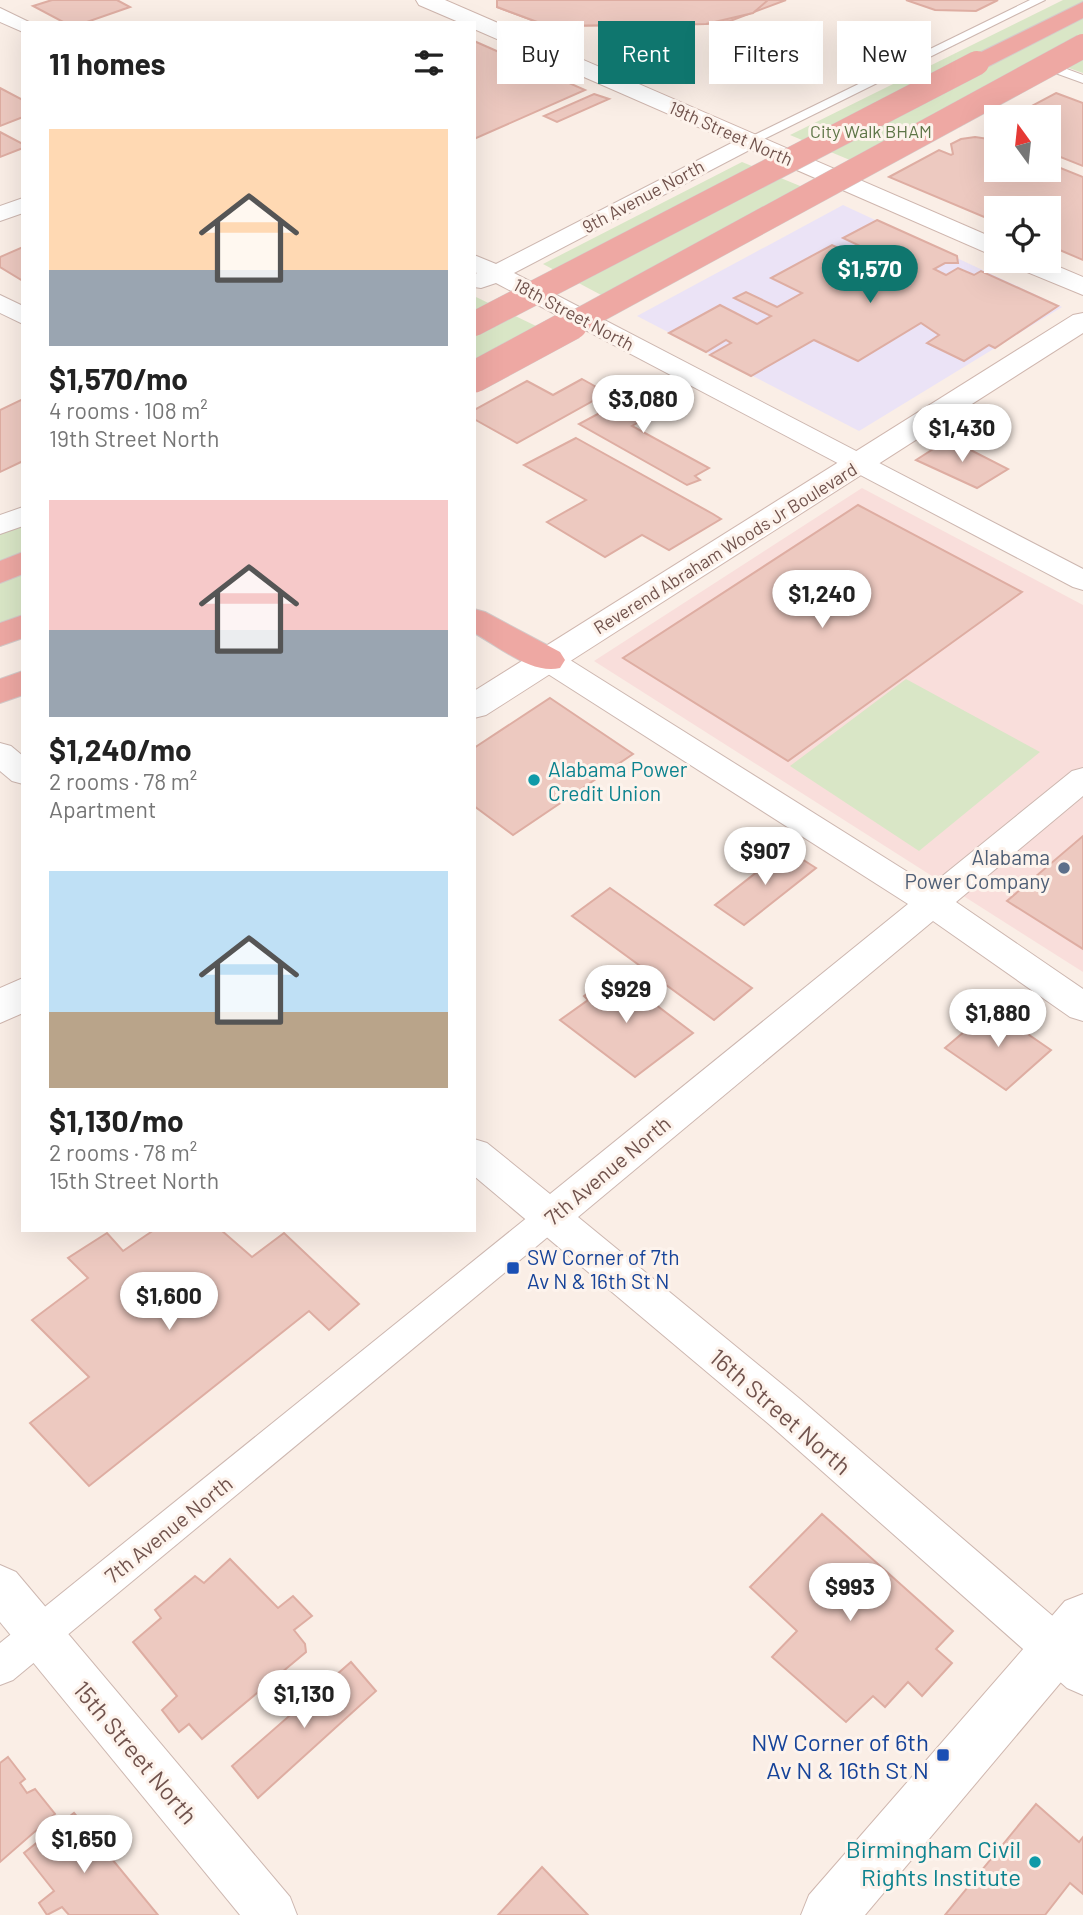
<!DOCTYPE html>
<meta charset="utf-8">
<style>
:root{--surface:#fff;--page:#f6f6f6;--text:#222;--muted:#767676;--accent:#0f766e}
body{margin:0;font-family:Barlow,sans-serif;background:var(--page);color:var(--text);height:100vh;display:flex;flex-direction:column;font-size:26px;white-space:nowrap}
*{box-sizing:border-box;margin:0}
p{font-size:23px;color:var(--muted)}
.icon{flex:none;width:38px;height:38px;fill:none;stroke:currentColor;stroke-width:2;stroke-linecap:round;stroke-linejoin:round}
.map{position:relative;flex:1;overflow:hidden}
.panel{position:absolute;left:21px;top:21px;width:455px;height:1211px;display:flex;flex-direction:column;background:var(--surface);border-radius:0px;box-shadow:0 7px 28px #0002}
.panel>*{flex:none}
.guide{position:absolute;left:497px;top:21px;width:480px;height:63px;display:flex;gap:14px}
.needle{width:46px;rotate:345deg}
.buttons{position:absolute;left:984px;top:105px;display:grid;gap:14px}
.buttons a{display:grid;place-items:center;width:77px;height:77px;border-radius:0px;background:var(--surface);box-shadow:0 7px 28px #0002;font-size:35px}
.price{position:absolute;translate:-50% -60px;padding:0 16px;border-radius:24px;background:#fff;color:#222;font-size:23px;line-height:46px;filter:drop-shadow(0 2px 4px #0008)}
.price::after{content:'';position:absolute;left:50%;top:42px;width:21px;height:16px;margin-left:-10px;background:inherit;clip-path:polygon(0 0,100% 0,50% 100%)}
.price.on{background:var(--accent);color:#fff}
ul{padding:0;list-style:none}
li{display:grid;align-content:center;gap:14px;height:371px;padding:0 28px}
li span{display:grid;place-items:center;height:217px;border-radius:0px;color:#555}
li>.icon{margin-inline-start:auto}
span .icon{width:126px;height:126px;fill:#fffc;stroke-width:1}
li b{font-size:30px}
h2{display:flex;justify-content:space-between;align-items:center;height:84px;padding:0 28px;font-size:30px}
.pill{padding:0 24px;border-radius:0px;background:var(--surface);box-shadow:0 7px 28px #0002;font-size:24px;line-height:63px}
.pill.on{background:var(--accent);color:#fff}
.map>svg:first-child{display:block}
</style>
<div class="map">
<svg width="1083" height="1915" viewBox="0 0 1083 1915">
<rect width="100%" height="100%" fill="#faeee6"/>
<path fill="#f9dedb" d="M 862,488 L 1083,605 L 1083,972 L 594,661 Z"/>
<path fill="#ebe3f6" d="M 843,205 L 1062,307 L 859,431 L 637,316 Z"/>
<g fill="#d9e6c6">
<path d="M 1063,0 L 1083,0 L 1083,73 L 1063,66 L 869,168 L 790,135 Z"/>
<path d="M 742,162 L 817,193 L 618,304 L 543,264 Z"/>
<path d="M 476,297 L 561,338 L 474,389 Z"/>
<path d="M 23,522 L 23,636 L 0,647 L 0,533 Z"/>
<path d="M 906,679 L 1040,752 L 919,851 L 790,766 Z"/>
</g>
<g fill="#edc9c0" stroke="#deada2" stroke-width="2">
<path d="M 52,0 L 117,0 L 130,7 L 84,23 L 65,23 L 33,6 Z"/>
<path d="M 497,0 L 786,0 L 730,21 L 706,24 L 548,26 L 497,7 Z"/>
<path d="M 497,0 L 768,0 L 753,13 L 706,24 L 548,26 L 497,7 Z"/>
<path d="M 906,0 L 998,0 L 976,11 L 935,10 Z"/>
<path d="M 474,41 L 585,90 L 474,139 Z"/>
<path d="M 0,88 L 23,100 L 23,117 L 0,126 Z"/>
<path d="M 1056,93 L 1083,103 L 1083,166 L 1048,152 L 1048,117 L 1011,117 Z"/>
<path d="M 594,94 L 609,99 L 557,122 L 544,116 Z"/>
<path d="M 0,132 L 23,144 L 23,148 L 0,157 Z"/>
<path d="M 975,137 L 996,140 L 996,170 L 1048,170 L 1048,163 L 1083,177 L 1083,260 L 1048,245 L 1048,208 L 996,208 L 996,222 L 889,177 L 939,150 L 951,155 L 953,154 L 951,144 L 961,139 Z"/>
<path d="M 877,220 L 957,256 L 958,263 L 945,263 L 934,269 L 946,275 L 958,268 L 974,275 L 981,271 L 1058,306 L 995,348 L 989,345 L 964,361 L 927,343 L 939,335 L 921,323 L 858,361 L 814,340 L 751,376 L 710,355 L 731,343 L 726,340 L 706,352 L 669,333 L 720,305 L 757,324 L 771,316 L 734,298 L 746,292 L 777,307 L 802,293 L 771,278 L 832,245 L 868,261 L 879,255 L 843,238 Z"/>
<path d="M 23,247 L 23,281 L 0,267 L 0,257 Z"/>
<path d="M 582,379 L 607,393 L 517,443 L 474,419 L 474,410 L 527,381 L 553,395 Z"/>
<path d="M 650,386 L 660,392 L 656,395 L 673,402 L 632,426 L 709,468 L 695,476 L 700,480 L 687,485 L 579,424 Z"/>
<path d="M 23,399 L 23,461 L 0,472 L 0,410 Z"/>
<path d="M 576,438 L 713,514 L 721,519 L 669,550 L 642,535 L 605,557 L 547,522 L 586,500 L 524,465 Z"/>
<path d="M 949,439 L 1008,469 L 977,488 L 916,460 Z"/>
<path d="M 858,505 L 1022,592 L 788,761 L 623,658 Z"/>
<path d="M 550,698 L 633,754 L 513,835 L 474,806 L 474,748 Z"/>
<path d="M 1083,836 L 1083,949 L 1007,901 Z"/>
<path d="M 786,849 L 816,868 L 744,925 L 715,905 Z"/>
<path d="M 610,888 L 752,988 L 714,1020 L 572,916 Z"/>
<path d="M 614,973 L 693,1033 L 635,1077 L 560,1020 L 588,1000 L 584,996 Z"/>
<path d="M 991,1009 L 1051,1050 L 1006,1090 L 945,1048 Z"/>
<path d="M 154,1230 L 221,1230 L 252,1257 L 284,1233 L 359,1304 L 329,1330 L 309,1311 L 89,1486 L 30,1423 L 89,1377 L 32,1320 L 88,1278 L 68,1258 L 107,1233 L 123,1251 Z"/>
<path d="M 822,1514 L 953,1631 L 936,1649 L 952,1663 L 922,1696 L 908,1682 L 885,1707 L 873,1696 L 846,1722 L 772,1657 L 797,1631 L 750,1587 Z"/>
<path d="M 230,1559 L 278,1608 L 293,1596 L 312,1616 L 294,1630 L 305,1644 L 306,1652 L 202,1739 L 189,1724 L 179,1732 L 162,1710 L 177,1696 L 133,1642 L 161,1618 L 155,1610 L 195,1576 L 204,1583 Z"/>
<path d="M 351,1662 L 376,1691 L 258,1798 L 232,1766 Z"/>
<path d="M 8,1757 L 25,1779 L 20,1783 L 27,1793 L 35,1789 L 55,1814 L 0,1862 L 0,1763 Z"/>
<path d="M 1036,1804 L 1079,1842 L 1083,1837 L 1083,1894 L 1070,1883 L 1045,1915 L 945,1915 Z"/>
<path d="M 74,1813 L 158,1915 L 69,1915 L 62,1907 L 47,1915 L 39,1903 L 54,1891 L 24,1853 Z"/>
<path d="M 542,1867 L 588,1915 L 498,1915 Z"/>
</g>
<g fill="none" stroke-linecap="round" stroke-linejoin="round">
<defs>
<g id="pedestrian">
<path d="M 1030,0 L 1045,0 L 754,144 L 749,145 L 742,141 Z"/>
<path d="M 1040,59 L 1083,75 L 1083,83 L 1036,66 L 1036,60 Z"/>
</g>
<path id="minor" d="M 550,1204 L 561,1208 L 566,1217 L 561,1226 L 13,1680 L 0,1685 L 0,1643 L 539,1208 Z"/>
<g id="tertiary">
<path d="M 0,8 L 31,23 L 23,23 L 23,32 L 0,22 Z"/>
<path d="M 749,134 L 757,136 L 760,141 L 757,146 L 514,273 L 1083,569 L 1083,590 L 1073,587 L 496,283 L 481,288 L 474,287 L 474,275 L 477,273 L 474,272 L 474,255 L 496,264 Z"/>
<path d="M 23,198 L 23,213 L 0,221 L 0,206 Z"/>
<path d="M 0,295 L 23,306 L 23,324 L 0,313 Z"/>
<path d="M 23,507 L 23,526 L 0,534 L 0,515 Z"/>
<path d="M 548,650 L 559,653 L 930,886 L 1072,771 L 1083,768 L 1083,796 L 956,902 L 1083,989 L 1083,1021 L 1070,1017 L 933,921 L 578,1217 L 800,1399 L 1083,1642 L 1083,1695 L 1067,1688 L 770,1425 L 474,1176 L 474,1139 L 487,1143 L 550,1194 L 908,904 L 537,667 L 533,660 L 537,653 Z"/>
<path d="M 0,743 L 11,746 L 23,756 L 23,784 L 12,781 L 0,771 Z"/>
<path d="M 0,1565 L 16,1572 L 290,1897 L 297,1915 L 240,1915 L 0,1622 Z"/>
</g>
<g id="secondary">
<path d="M 416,0 L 445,0 L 996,239 L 996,257 L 474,29 L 474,23 L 461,23 L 419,5 Z"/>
<path d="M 1011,261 L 1045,261 L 1083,277 L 1083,295 L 1015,267 Z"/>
<path d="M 1083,313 L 1083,333 L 486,715 L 474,718 L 474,691 L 1073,315 Z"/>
<path d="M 23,978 L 23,1013 L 0,1023 L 0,988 Z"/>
<path d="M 1083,1594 L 1083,1656 L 865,1915 L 801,1915 L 809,1895 L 1065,1601 Z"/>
</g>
<g id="motorway">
<path d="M 1083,2 L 1083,18 L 985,68 L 969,68 L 966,63 L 969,58 Z"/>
<path d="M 23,552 L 23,574 L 0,583 L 0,561 Z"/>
<path d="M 474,609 L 485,612 L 560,652 L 565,660 L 560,668 C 532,675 498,646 474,633 Z"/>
<path d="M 23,615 L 23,638 L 0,646 L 0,623 Z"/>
<path d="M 23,671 L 23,695 L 0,703 L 0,679 Z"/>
</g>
</defs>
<use href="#pedestrian" stroke="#cdb7b0" stroke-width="2"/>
<use href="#minor" stroke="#cdb7b0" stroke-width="2"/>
<use href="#tertiary" stroke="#cdb7b0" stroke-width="2"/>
<use href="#secondary" stroke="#cfb6ae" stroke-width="2"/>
<use href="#motorway" stroke="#d4cbca" stroke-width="2"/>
<use href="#pedestrian" fill="#fff" fill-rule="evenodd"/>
<use href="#minor" fill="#fff" fill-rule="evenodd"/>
<use href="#tertiary" fill="#fff" fill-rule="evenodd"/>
<use href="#secondary" fill="#fff" fill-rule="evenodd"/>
<use href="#motorway" fill="#eea8a3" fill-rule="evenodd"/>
<defs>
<g id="motorway-bridge-far1">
<path d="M 474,324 L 977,63"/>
<path d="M 569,326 L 1083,46"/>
</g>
<path id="motorway-bridge" d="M 474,377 L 572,324"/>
</defs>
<use href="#motorway-bridge-far1" stroke="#d4cbca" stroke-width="25" stroke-linecap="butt"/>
<use href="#motorway-bridge" stroke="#d4cbca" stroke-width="32" stroke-linecap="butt"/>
<use href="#motorway-bridge-far1" stroke="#eea8a3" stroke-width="24"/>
<use href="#motorway-bridge" stroke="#eea8a3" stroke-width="31"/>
</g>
<g fill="#0f9aa8" stroke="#fdf3ec" stroke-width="2.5">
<circle cx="534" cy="780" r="7"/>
<circle cx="1035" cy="1862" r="7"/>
</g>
<circle fill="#5c6f8a" stroke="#fdf3ec" stroke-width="2.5" cx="1064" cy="868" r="7"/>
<g fill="#1a4fb4" stroke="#fdf3ec" stroke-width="2.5">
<rect x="506" y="1261" width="14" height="14" rx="3.5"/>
<rect x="936" y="1748" width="14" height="14" rx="3.5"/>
</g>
<g text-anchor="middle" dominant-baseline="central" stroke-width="6" stroke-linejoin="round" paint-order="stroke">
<g font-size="18" fill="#5e7547" stroke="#fdf3ec">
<text x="871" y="131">City Walk BHAM</text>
</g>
<g font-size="18" fill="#71534d" stroke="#fdf3ec">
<text transform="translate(731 133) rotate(24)">19th Street North</text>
<text transform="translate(643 196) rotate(-28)">9th Avenue North</text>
<text transform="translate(574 314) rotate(28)">18th Street North</text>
<text transform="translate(725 548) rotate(-32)">Reverend Abraham Woods Jr Boulevard</text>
</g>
<g font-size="21" fill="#0d838f" stroke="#fdf3ec" text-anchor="start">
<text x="548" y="768">Alabama Power<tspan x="548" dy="24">Credit Union</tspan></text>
</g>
<g font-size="21" fill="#4e5e75" stroke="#fdf3ec" text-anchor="end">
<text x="1050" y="856">Alabama<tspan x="1050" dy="24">Power Company</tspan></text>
</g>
<g font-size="21" fill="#71534d" stroke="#fdf3ec">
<text transform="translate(607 1170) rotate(-40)">7th Avenue North</text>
<text transform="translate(168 1529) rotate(-39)">7th Avenue North</text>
</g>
<g font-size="21" fill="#164399" stroke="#fdf3ec" text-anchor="start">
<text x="527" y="1256">SW Corner of 7th<tspan x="527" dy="24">Av N &amp; 16th St N</tspan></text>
</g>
<g font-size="24" fill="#71534d" stroke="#fdf3ec">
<text transform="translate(781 1411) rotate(41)">16th Street North</text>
<text transform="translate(136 1752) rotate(50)">15th Street North</text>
</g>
<g font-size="24" fill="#164399" stroke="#fdf3ec" text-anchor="end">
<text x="929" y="1741">NW Corner of 6th<tspan x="929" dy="28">Av N &amp; 16th St N</tspan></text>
</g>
<g font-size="24" fill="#0d838f" stroke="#fdf3ec" text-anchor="end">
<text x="1021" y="1848">Birmingham Civil<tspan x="1021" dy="28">Rights Institute</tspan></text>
</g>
</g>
</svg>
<div class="buttons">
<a><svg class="needle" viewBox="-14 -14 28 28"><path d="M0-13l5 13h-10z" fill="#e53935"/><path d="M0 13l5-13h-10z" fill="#767676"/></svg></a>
<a><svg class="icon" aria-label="locate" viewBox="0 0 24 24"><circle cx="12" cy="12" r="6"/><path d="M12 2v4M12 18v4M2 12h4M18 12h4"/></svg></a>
</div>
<b class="price on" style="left:870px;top:305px">$1,570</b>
<b class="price" style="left:643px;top:435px">$3,080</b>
<b class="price" style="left:962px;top:464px">$1,430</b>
<b class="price" style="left:822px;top:630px">$1,240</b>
<b class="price" style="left:765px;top:887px">$907</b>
<b class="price" style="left:626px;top:1025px">$929</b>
<b class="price" style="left:998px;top:1049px">$1,880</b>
<b class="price" style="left:169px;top:1332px">$1,600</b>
<b class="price" style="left:850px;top:1623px">$993</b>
<b class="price" style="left:304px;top:1730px">$1,130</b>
<b class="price" style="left:84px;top:1875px">$1,650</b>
<div class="guide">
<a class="pill">Buy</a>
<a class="pill on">Rent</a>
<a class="pill">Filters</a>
<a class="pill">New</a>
</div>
<section class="panel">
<h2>11 homes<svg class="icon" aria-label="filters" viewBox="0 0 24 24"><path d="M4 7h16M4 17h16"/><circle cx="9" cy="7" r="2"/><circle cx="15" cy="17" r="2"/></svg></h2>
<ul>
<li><span style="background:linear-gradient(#ffd9b3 65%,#9aa5b1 0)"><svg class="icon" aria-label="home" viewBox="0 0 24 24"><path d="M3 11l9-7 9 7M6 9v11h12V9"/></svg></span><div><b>$1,570/mo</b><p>4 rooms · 108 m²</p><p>19th Street North</p></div></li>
<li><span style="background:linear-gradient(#f6c9c9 60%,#9aa5b1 0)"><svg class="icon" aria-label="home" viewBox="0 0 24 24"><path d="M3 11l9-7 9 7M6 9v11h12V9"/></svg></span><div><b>$1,240/mo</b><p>2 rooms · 78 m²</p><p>Apartment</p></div></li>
<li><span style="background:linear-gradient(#bfe0f5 65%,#b9a48a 0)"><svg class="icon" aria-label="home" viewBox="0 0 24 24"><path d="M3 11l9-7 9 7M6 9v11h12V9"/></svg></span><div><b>$1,130/mo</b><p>2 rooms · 78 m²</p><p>15th Street North</p></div></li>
</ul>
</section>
</div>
